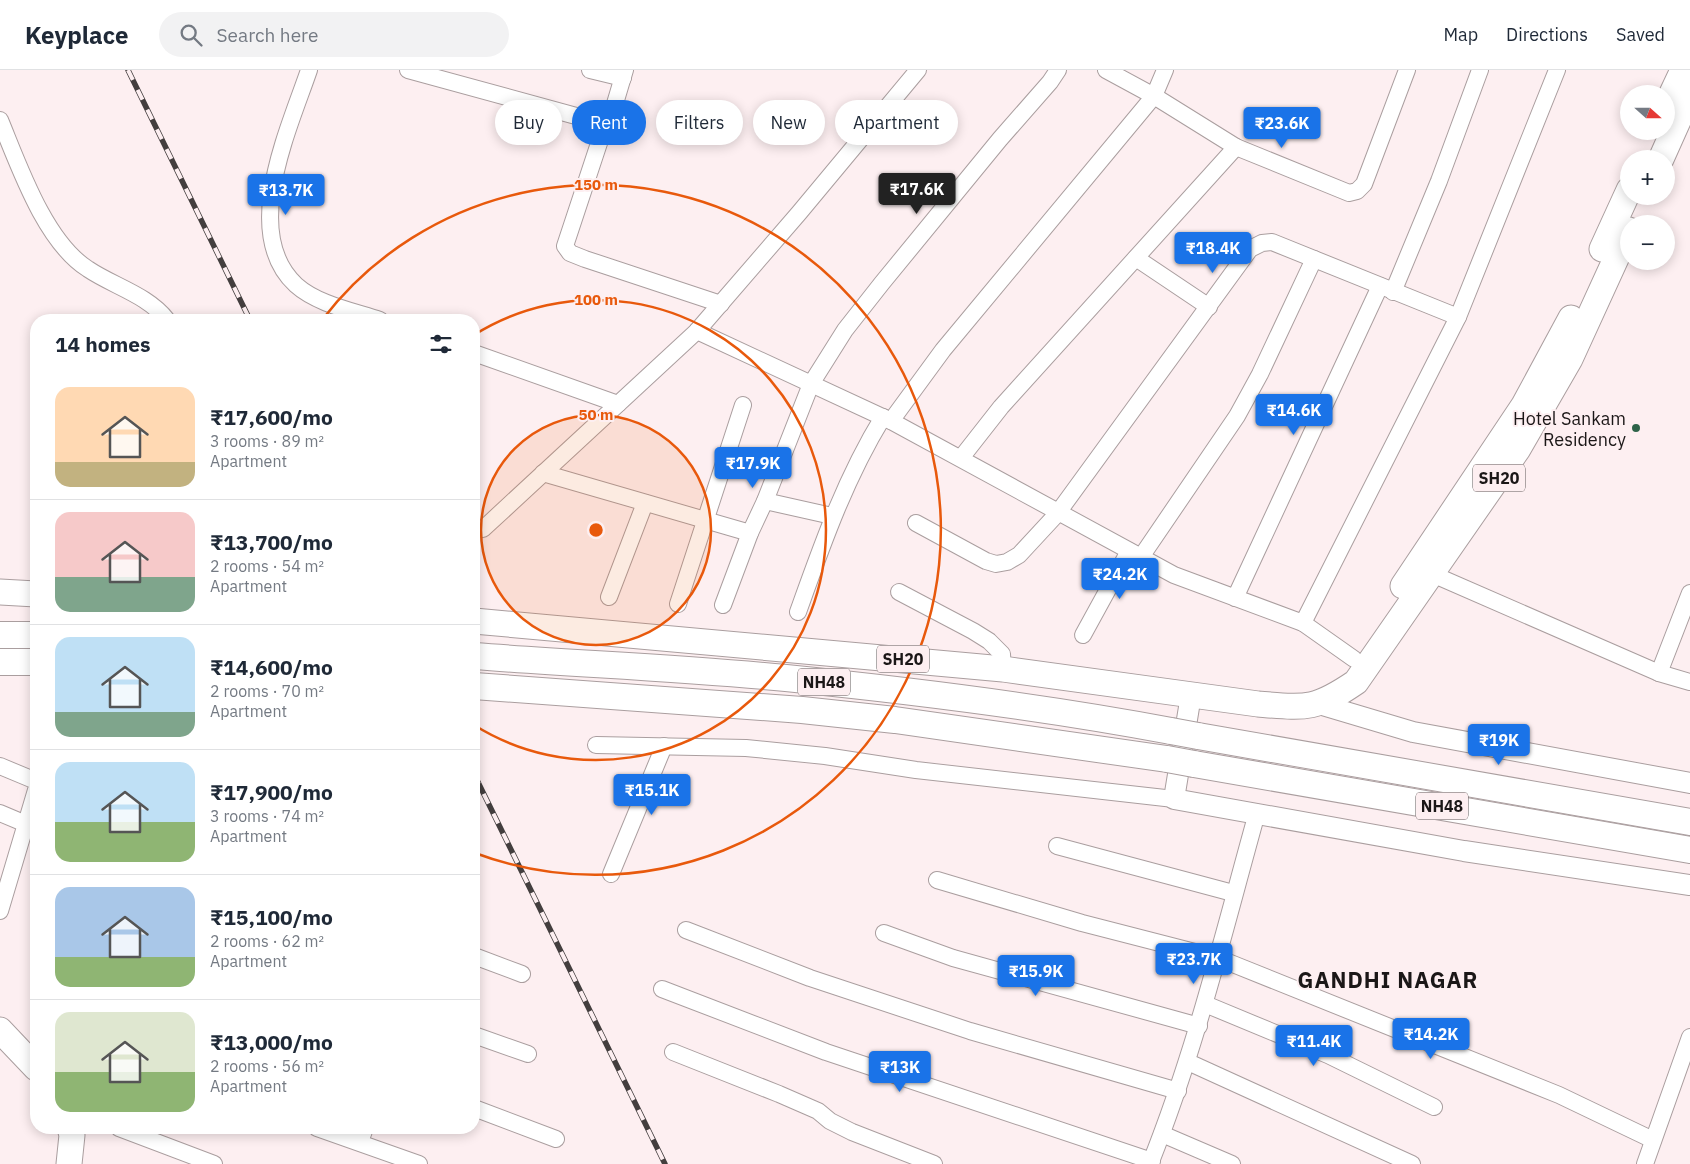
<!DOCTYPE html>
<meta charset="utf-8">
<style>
:root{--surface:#fff;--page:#f2f2f3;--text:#1f2937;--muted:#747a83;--line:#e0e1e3;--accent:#1a73e8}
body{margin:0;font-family:"IBM Plex Sans",sans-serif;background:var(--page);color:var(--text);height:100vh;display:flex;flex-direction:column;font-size:19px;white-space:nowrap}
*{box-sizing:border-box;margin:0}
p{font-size:16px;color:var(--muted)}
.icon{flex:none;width:28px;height:28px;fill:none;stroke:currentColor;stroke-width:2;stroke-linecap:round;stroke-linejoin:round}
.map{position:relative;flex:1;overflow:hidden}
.details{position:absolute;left:30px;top:244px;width:450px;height:820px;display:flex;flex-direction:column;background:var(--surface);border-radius:20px;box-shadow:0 2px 12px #0003}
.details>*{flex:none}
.hud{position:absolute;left:495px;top:30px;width:475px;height:45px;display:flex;gap:10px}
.needle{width:32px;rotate:111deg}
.tools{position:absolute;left:1620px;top:15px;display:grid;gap:10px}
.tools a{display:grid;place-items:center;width:55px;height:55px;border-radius:50%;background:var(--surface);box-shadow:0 2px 12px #0003;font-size:25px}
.price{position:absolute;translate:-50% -42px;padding:0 11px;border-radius:5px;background:var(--accent);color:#fff;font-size:16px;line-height:32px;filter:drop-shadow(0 1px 2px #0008)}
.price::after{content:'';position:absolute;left:50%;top:30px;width:15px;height:11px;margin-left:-8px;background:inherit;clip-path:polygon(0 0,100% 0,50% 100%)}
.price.active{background:#222;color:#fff}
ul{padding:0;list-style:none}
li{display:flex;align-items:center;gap:15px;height:125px;padding:0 25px}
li+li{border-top:1px solid var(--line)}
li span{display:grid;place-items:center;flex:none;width:140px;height:100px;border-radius:15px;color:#555}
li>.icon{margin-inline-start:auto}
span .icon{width:60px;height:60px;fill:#fffc;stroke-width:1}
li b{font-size:21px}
h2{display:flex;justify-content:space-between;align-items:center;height:60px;padding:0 25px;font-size:21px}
.pill{padding:0 18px;border-radius:22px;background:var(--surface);box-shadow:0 2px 12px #0003;font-size:18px;line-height:45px}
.pill.active{background:var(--accent);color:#fff}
header{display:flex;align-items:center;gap:30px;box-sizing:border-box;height:70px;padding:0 25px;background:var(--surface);border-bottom:1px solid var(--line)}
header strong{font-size:24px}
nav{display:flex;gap:28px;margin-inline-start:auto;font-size:18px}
.search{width:350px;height:45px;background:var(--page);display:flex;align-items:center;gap:12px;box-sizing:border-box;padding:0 18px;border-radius:28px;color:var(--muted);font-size:19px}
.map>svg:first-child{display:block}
</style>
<header>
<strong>Keyplace</strong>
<div class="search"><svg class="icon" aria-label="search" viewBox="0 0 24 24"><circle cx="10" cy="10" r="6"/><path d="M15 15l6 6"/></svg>Search here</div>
<nav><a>Map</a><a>Directions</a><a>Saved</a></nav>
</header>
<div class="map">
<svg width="1690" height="1094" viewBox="0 0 1690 1094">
<rect width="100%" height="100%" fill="#fdeff1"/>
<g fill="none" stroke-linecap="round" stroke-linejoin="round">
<defs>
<g id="minor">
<path d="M 309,0 C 289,59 240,163 296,215 C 317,234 353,241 380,250"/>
<path d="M 408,0 L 598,52 L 606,52 L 611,47 L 625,0"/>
<path d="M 590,0 L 623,8"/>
<path d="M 1106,0 L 1154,26 L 1236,77 L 1349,123 L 1357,121 L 1364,114 L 1407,0"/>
<path d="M 0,50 C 19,96 45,172 88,199 C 113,216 148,225 167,250"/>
<path d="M 606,52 L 565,176 L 570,183 L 585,189 L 721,234"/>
<path d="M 1136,188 L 1209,237"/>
<path d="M 1393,222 L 1439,111 L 1480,0"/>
<path d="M 697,261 L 891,351 L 1174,505 L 1303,553 L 1354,589"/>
<path d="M 474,283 L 618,334"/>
<path d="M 891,351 L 943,280 L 1154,26 L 1165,0"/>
<path d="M 961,388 L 1001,337 L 1236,77"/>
<path d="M 543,403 L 750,463"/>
<path d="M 765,431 L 832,446"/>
<path d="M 916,453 L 986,491 L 996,494 L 1007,492 L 1019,485 L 1057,444 L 1250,179 L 1262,173 L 1272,172 L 1458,247"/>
<path d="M 483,459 L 697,261 L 799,143 L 918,0"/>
<path d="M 1141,487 L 1237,346 L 1260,304 L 1314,189"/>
<path d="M 1432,504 L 1659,603 L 1690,612"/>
<path d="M 899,522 L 973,561 L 989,571 L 1002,584 L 1003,599"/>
<path d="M 609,527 L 645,433"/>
<path d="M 1235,528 L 1380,216"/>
<path d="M 678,534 L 743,335"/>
<path d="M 723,535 L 750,463 L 765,431 L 811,314 L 845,260 L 882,213 L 1000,69 L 1050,12 L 1058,0"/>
<path d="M 798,542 C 822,475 845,409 883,347"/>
<path d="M 1303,553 L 1458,247 L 1557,0"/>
<path d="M 1083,565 L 1129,481"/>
<path d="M 1659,603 L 1690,523"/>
<path d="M 596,675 L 746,678 L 825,686 L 916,700 L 1174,729"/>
<path d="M 0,696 L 36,711"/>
<path d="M 0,743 L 26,754"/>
<path d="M 1057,776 L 1233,823"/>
<path d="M 611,804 L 664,676"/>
<path d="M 937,810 L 1082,853 L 1218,888 L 1559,1025 L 1653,1070"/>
<path d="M 0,841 L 36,720"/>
<path d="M 686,860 L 810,908 L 970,961 L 1178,1021"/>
<path d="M 884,863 L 953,888 L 1199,956"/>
<path d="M 474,886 L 522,904"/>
<path d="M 662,919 L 826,982 L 1152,1091"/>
<path d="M 1205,934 L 1328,985 L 1434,1037"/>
<path d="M 474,965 L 528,984"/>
<path d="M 673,982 L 779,1024 L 818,1041 L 830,1051 L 852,1062 L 934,1094"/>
<path d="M 1188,992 L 1412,1094"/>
<path d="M 474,1038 L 556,1069"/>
<path d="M 119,1058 L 214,1094"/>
<path d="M 317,1058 L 419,1094"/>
<path d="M 1162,1064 L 1232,1094"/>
<path d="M 360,1072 L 365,1058"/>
<path d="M 1150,1094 C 1196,979 1224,861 1257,743"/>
<path d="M 1645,1094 L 1690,967"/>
</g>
<g id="tertiary">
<path d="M 1191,625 L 1174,729 L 1464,781 L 1690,815"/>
<path d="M 1319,634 L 1413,662 L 1690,713"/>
</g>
<g id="primary">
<path d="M 1666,36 L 1683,0"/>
<path d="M 1661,89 L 1690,24"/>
<path d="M 1602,179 L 1629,120"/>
<path d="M 1403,516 L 1524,335 L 1571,248"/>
<path d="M 0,522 L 36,524"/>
<path d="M 474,551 L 1003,599 L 1258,634 C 1307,638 1315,640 1356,612 L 1518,379 L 1570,289 L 1629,160"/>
<path d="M 0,960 L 36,998"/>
<path d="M 69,1094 L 72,1065 L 70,1058"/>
</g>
<g id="trunk">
<path d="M 0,565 L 36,565"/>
<path d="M 474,586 C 578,594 682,598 786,608 C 915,621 1044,637 1171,661"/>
<path d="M 0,592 L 36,592"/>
<path d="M 474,616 L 802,640 L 895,650 L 1167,689"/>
<path d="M 1198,666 L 1690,752"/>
<path d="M 1194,694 L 1690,780"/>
</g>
</defs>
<use href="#minor" stroke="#aa9e9f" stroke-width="18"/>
<use href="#tertiary" stroke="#aa9e9f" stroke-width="22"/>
<use href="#primary" stroke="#aa9e9f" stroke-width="27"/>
<use href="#trunk" stroke="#aa9e9f" stroke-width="28"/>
<use href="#minor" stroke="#fff" stroke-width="16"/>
<use href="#tertiary" stroke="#fff" stroke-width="20"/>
<use href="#primary" stroke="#fff" stroke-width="25"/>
<use href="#trunk" stroke="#fff" stroke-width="26"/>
<defs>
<g id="rail">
<path d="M 128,0 L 250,250"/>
<path d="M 474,704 L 665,1094"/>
</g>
</defs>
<use href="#rail" stroke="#433e3e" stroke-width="5.5"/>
<use href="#rail" stroke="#fdeff1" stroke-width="4" stroke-dasharray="11" stroke-linecap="butt"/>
<defs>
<g id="trunk-bridge">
<path d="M 1171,661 L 1198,666"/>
<path d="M 1167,689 L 1194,694"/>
</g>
</defs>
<use href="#trunk-bridge" stroke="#aa9e9f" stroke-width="28" stroke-linecap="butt"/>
<use href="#trunk-bridge" stroke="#fff" stroke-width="26"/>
</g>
<circle cx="596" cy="460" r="115" fill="#e8590c" fill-opacity=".12"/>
<g fill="none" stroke="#e8590c" stroke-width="2.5">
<circle cx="596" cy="460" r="115"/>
<path d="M474 265A230 230 0 1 1 474 655"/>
<path d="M322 250A345 345 0 1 1 475 783"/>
</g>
<circle fill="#2e6349" stroke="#fdeff1" stroke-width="2" cx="1636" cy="358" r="5"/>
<g text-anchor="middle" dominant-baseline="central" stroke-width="4" stroke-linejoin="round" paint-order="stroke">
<g fill="#fdeff1" stroke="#5f5858" stroke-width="1">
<rect x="1473" y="394.5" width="52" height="27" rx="4"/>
<rect x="877" y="575.5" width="52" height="27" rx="4"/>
<rect x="798" y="598.5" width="52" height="27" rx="4"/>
<rect x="1416" y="722.5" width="52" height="27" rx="4"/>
</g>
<g font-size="16" font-weight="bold" fill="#1b1717">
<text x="1499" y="408">SH20</text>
<text x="903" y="589">SH20</text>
<text x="824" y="612">NH48</text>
<text x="1442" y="736">NH48</text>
</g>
<g font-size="18" fill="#1b1717" stroke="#fdeff1" text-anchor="end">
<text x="1626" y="348">Hotel Sankam<tspan x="1626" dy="21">Residency</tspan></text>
</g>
<g font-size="22" font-weight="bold" letter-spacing="1" fill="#1b1717" stroke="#fdeff1">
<text x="1388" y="909">GANDHI NAGAR</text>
</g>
</g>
<circle cx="596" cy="460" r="8" fill="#e8590c" stroke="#fdeff1" stroke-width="2.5"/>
<g font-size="15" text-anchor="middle" font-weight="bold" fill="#e8590c" stroke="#fdeff1" stroke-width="4" stroke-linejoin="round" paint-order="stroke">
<text x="596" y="120">150 m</text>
<text x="596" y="235">100 m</text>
<text x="596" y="350">50 m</text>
</g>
</svg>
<div class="tools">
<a><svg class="needle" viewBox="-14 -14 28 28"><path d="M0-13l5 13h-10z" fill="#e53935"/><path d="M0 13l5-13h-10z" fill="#747a83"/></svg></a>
<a>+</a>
<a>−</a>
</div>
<b class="price" style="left:1282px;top:79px">₹23.6K</b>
<b class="price active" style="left:917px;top:145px">₹17.6K</b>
<b class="price" style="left:286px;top:146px">₹13.7K</b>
<b class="price" style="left:1213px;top:204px">₹18.4K</b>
<b class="price" style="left:1294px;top:366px">₹14.6K</b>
<b class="price" style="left:753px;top:419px">₹17.9K</b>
<b class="price" style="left:1120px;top:530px">₹24.2K</b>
<b class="price" style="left:1499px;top:696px">₹19K</b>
<b class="price" style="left:652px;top:746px">₹15.1K</b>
<b class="price" style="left:1194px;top:915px">₹23.7K</b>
<b class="price" style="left:1036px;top:927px">₹15.9K</b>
<b class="price" style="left:1431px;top:990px">₹14.2K</b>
<b class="price" style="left:1314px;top:997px">₹11.4K</b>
<b class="price" style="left:900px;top:1023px">₹13K</b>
<div class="hud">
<a class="pill">Buy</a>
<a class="pill active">Rent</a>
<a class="pill">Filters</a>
<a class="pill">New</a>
<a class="pill">Apartment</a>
</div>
<section class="details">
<h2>14 homes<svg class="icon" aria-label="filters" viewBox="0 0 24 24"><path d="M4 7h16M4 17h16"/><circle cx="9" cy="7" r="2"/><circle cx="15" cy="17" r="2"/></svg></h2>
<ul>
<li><span style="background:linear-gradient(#ffd9b3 75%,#c2b280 0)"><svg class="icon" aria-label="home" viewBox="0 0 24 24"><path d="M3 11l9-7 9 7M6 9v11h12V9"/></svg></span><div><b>₹17,600/mo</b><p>3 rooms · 89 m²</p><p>Apartment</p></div></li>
<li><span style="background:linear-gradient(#f6c9c9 65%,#7fa58c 0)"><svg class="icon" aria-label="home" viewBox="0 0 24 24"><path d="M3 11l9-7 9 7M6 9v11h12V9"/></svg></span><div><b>₹13,700/mo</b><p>2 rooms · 54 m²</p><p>Apartment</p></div></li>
<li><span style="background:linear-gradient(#bfe0f5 75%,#7fa58c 0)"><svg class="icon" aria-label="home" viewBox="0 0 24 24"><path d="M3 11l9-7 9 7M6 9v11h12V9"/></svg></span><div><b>₹14,600/mo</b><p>2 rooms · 70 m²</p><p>Apartment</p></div></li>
<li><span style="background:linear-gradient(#bfe0f5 60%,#8fb573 0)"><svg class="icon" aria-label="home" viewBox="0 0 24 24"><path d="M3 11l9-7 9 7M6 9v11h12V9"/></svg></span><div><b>₹17,900/mo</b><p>3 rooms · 74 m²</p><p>Apartment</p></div></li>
<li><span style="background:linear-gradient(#a9c7e8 70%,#8fb573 0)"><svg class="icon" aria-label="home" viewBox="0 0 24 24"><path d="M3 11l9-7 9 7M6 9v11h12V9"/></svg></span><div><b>₹15,100/mo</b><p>2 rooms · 62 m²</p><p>Apartment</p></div></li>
<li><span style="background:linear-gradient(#dfe7d0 60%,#8fb573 0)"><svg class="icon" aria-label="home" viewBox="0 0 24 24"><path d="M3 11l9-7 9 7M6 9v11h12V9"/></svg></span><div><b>₹13,000/mo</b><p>2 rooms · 56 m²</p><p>Apartment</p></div></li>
</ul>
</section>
</div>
